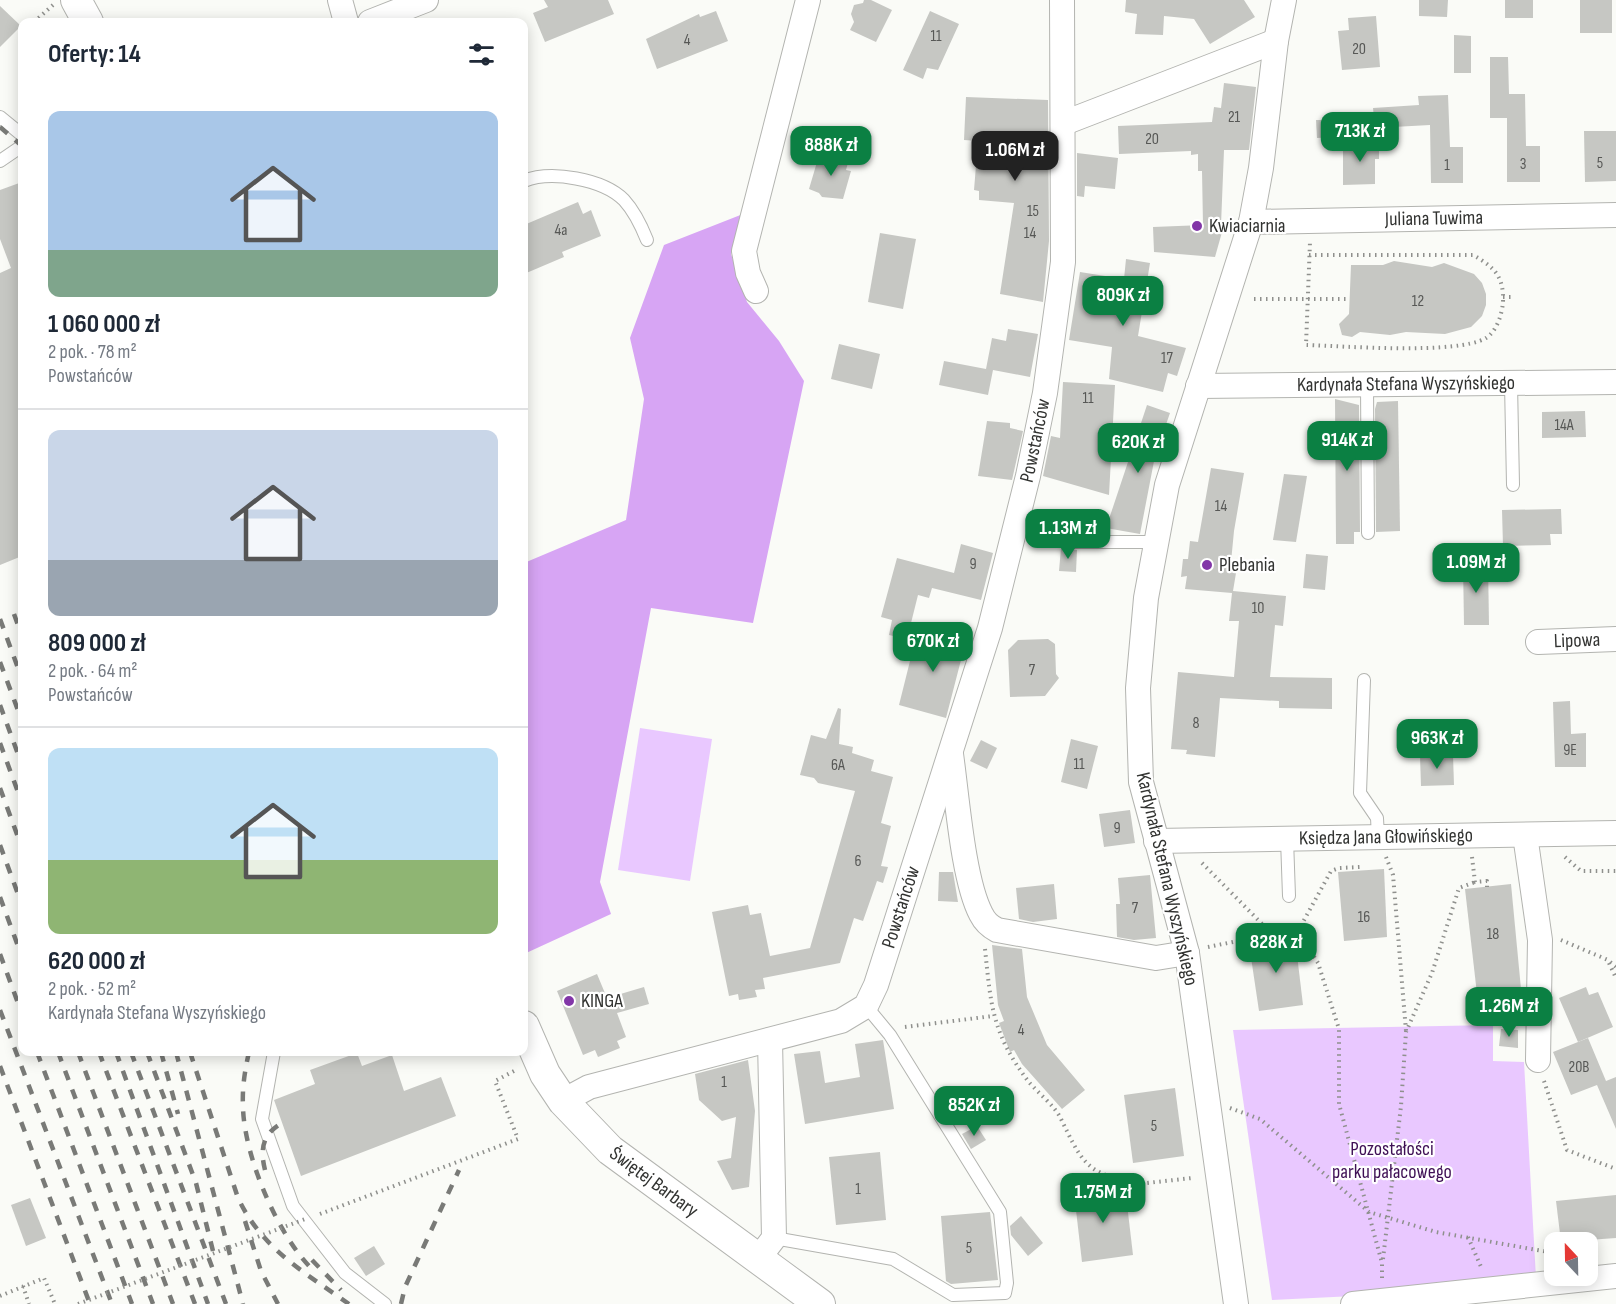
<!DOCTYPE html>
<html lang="pl">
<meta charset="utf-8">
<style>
:root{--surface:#fff;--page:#f6f6f7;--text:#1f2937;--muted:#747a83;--line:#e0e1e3;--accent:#0b8043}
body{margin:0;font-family:"Sofia Sans Condensed",sans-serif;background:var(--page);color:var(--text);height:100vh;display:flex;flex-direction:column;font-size:22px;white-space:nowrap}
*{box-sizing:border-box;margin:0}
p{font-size:20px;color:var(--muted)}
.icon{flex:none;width:33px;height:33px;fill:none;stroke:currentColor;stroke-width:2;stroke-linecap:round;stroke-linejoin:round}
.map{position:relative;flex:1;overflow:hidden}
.panel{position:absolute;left:18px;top:18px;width:510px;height:1038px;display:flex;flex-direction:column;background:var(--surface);border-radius:12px;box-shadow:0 3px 15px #0003}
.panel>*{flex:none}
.needle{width:39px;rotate:338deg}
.controls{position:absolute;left:1544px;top:1232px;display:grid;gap:12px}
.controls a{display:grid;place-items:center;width:54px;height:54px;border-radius:12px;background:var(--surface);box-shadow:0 3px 15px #0003;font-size:30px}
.price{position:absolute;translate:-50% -51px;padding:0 14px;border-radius:12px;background:var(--accent);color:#fff;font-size:20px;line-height:39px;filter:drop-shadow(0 2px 3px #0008)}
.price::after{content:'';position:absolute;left:50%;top:36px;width:18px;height:14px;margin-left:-9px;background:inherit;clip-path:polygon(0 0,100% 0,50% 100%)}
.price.current{background:#222;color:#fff}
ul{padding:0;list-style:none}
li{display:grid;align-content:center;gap:12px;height:318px;padding:0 30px}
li+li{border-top:2px solid var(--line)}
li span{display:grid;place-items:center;height:186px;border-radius:12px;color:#555}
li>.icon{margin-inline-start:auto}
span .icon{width:108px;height:108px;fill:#fffc;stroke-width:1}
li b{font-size:26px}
h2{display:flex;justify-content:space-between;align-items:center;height:72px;padding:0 30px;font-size:26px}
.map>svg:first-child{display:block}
</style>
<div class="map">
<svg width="1616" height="1304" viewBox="0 0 1616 1304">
<rect width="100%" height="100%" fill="#fafbf7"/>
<g fill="#e9c8ff">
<path d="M 640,728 L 712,739 L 690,881 L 618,870 Z"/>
<path d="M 1493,1025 L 1493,1061 L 1524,1062 L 1536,1278 L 1477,1290 L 1272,1300 L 1233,1030 Z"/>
</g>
<path fill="#d7a5f4" d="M 743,214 L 731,254 L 747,302 L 779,341 L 804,381 L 753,623 L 651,608 L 600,882 L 611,914 L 524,954 L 524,563 L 626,520 L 644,399 L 630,338 L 664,245 Z"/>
<g fill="#c6c7c3">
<path d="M 544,0 L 608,0 L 614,14 L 545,42 L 533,13 L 548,7 Z"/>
<path d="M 864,0 L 871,0 L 892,10 L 876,42 L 850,30 L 854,22 L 851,14 L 854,5 L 863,3 Z"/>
<path d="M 1126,0 L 1244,0 L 1255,17 L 1210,44 L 1194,19 L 1164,16 L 1163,35 L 1135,34 L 1137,14 L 1125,12 Z"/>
<path d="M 1419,0 L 1448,0 L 1447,17 L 1419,16 Z"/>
<rect x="1505" y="0" width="28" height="18"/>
<rect x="1580" y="0" width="32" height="33"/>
<path d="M 0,6 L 21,26 L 0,47 Z"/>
<path d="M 716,11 L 728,41 L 657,69 L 646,39 L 699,14 L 700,17 Z"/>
<path d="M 930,11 L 959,24 L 938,70 L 927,68 L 923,79 L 903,70 Z"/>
<path d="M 1376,16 L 1380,67 L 1342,70 L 1338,31 L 1349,30 L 1348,18 Z"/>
<path d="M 1454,35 L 1471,36 L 1471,73 L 1454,73 Z"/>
<path d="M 1490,57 L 1508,57 L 1509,94 L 1525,94 L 1526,146 L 1540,146 L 1540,182 L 1507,182 L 1507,118 L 1490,118 Z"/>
<path d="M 1224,83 L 1256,87 L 1249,150 L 1224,150 L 1221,225 L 1224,225 L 1215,257 L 1154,252 L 1153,227 L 1203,225 L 1202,171 L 1198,171 L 1198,154 L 1191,155 L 1191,151 L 1119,154 L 1118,126 L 1212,122 L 1214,107 L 1221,108 Z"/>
<path d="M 1448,95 L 1450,147 L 1463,147 L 1463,183 L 1431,183 L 1430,125 L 1375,128 L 1373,108 L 1419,105 L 1418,96 Z"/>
<path d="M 966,97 L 1048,100 L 1049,241 L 1043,302 L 1000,294 L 1014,203 L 979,200 L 979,191 L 974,190 L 978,141 L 964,140 Z"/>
<path d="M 1316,120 L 1336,120 L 1336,137 L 1317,138 Z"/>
<path d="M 1584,131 L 1616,131 L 1616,181 L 1585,182 Z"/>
<path d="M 1379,142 L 1379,159 L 1375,159 L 1375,184 L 1343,185 L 1343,143 Z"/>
<path d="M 824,152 L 849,159 L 846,170 L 851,171 L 843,199 L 822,197 L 819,193 L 809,189 L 817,162 L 822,162 Z"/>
<path d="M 1077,153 L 1118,158 L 1115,189 L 1085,186 L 1084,197 L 1077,196 Z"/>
<path d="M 22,182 L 22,556 L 0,565 L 0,273 L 11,268 L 0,239 L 0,190 Z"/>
<path d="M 578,202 L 583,214 L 591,210 L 601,236 L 562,252 L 564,257 L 524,274 L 524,225 Z"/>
<path d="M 880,233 L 916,239 L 903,309 L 868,302 Z"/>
<path d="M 1126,259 L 1150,263 L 1138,336 L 1186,348 L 1177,376 L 1168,373 L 1163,392 L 1109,379 L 1112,347 L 1069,340 L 1080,272 L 1124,279 Z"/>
<path d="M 1394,261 L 1432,267 L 1444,263 L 1474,274 L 1482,283 L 1486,294 L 1486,305 L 1482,316 L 1471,327 L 1445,334 L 1406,332 L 1390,335 L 1360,332 L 1352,337 L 1342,335 L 1339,324 L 1349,314 L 1351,265 L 1383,265 Z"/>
<path d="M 1008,329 L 1038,334 L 1030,377 L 993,370 L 988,395 L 939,385 L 944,361 L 986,369 L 992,338 L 1006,341 Z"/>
<path d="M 839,344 L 880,354 L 872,389 L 831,379 Z"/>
<path d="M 1063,382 L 1115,385 L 1109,495 L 1043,476 L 1051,436 L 1060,438 Z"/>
<path d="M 1335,399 L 1359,405 L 1360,532 L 1354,532 L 1354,544 L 1336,544 Z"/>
<path d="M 1398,401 L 1400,531 L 1376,532 L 1375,409 L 1377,402 Z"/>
<path d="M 1147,405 L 1170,413 L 1155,456 L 1140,534 L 1106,528 Z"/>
<path d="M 1585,411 L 1586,437 L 1542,438 L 1542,412 Z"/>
<path d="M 987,421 L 1010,423 L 1010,428 L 1023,431 L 1012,480 L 978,476 Z"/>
<path d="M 1211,468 L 1244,473 L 1234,531 L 1231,562 L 1236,562 L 1236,573 L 1233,591 L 1286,596 L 1283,626 L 1275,625 L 1270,677 L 1332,678 L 1332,709 L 1279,708 L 1279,701 L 1220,698 L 1215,757 L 1186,754 L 1187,750 L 1171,749 L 1178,672 L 1234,677 L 1239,621 L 1229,621 L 1232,593 L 1185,589 L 1187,576 L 1181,577 L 1183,559 L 1188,559 L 1190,541 L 1198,542 Z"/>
<path d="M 1284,474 L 1307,476 L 1296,542 L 1273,540 Z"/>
<path d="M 1561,509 L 1562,534 L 1550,534 L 1551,545 L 1503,546 L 1502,510 Z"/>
<path d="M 961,544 L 993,553 L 981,600 L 932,588 L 929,598 L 918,595 L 907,639 L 889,635 L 892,620 L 881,617 L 897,558 L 954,573 Z"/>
<path d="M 1061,548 L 1077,550 L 1076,572 L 1059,571 Z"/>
<path d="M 1306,554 L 1328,556 L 1325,590 L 1303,588 Z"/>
<path d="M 1463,563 L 1488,563 L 1489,625 L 1464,625 Z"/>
<path d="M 918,629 L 970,643 L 964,661 L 961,660 L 946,718 L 899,705 Z"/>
<path d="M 1048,639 L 1055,644 L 1056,674 L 1059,678 L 1045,696 L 1010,697 L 1008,650 L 1018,640 Z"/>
<path d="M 1570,701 L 1571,734 L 1586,733 L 1586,767 L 1555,767 L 1553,702 Z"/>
<path d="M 838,708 L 841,709 L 839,744 L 853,747 L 852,753 L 874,760 L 871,771 L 893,777 L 881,823 L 891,826 L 881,866 L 888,867 L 883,883 L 877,881 L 863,921 L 854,918 L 840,963 L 763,978 L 765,989 L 755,990 L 757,997 L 739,1000 L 738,994 L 729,996 L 712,912 L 748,905 L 750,915 L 761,913 L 770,956 L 810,948 L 855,791 L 818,783 L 814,778 L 800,775 L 811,735 L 826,739 Z"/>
<path d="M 1071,739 L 1098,746 L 1087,789 L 1061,782 Z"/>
<path d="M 981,740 L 997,748 L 987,769 L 970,761 Z"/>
<path d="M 1453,755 L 1454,785 L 1421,786 L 1420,756 Z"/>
<path d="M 1130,810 L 1135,843 L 1104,847 L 1099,814 Z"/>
<path d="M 1384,869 L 1387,937 L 1344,941 L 1338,872 Z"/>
<path d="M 939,872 L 953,872 L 958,902 L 938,901 Z"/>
<path d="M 1150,875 L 1156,938 L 1134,940 L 1117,937 L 1116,904 L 1120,904 L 1118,878 Z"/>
<path d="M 1054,884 L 1057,919 L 1033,922 L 1019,919 L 1016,888 Z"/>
<path d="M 1511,884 L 1521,989 L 1477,994 L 1465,889 Z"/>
<path d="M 1295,938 L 1303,1005 L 1259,1011 L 1249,944 Z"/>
<path d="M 992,945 L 1022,949 L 1027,997 L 1047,1045 L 1085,1090 L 1062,1109 L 1022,1064 L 1014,1050 L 1010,1052 L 999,1023 L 1004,1021 L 998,1005 Z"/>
<path d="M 597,974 L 607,998 L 644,987 L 649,1004 L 617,1013 L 626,1037 L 617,1041 L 620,1048 L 598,1057 L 595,1050 L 583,1055 L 557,991 Z"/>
<path d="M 1586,987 L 1589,995 L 1598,992 L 1613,1027 L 1578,1042 L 1559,998 Z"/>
<path d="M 1501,1029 L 1518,1030 L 1518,1048 L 1499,1046 Z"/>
<path d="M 1588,1038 L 1606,1081 L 1616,1077 L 1616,1129 L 1597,1085 L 1571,1095 L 1553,1052 Z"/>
<path d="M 883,1040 L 894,1109 L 805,1124 L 794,1054 L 820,1051 L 825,1083 L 860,1077 L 855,1044 Z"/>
<path d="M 357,1053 L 362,1066 L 392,1055 L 404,1091 L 441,1077 L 456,1116 L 301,1176 L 274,1100 L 315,1084 L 310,1070 Z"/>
<path d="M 748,1060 L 755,1111 L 749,1187 L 732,1190 L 717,1161 L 731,1158 L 736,1117 L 722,1121 L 699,1100 L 695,1074 Z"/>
<path d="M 1175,1088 L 1184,1156 L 1133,1163 L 1124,1095 Z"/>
<path d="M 977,1126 L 986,1140 L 971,1149 L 962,1134 Z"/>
<path d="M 880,1152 L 886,1220 L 836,1225 L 829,1157 Z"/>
<path d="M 1125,1187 L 1133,1255 L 1082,1262 L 1074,1193 Z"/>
<path d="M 1616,1195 L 1616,1238 L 1561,1242 L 1556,1201 Z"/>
<path d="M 30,1198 L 46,1238 L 26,1246 L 11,1205 Z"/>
<path d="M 990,1212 L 998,1280 L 951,1284 L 946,1281 L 941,1216 Z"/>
<path d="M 1021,1216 L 1043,1243 L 1028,1256 L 1011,1235 L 1010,1226 Z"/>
<path d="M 374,1246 L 385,1264 L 366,1276 L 354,1258 Z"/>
</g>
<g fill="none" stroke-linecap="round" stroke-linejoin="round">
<defs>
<g id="service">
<path d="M 0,117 L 22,135"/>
<path d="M 0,161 L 22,146"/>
<path d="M 524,181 C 551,170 603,179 624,200 C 635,212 641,225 647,240"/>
<path d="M 1511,383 L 1513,485"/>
<path d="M 1367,384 L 1368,533"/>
<path d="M 1069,542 L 1156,542"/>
<path d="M 1364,680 L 1360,793 L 1377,818 L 1378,837"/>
<path d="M 1287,839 L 1289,896"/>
<path d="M 274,1052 L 262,1119 L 293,1206 L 345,1273 L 385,1304"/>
<path d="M 774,1238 L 893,1259 L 953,1295 L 1005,1293 L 1007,1283 L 1000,1212 L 890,1035 L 866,1006"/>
</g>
<g id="minor">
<path d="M 340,0 L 346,22"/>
<path d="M 370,22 L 426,0"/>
<path d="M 1064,123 L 1276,41"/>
<path id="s1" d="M 1251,222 L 1616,215"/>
<path d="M 756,291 L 748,273 L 744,251 L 808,0"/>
<path id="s2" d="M 1198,386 L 1616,382"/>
<path id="s3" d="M 1538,642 L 1616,639"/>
<path d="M 951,754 C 957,796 963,880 981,914 C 985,922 989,926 997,930 L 1156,958 L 1187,953"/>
<path d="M 1525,835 L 1540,940 L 1538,1060"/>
<path id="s4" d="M 1156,841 L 1616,833"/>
<path id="s5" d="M 563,1101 L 589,1087 L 841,1021 L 866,1006 L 876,985 L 990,628 L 1028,476 L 1045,393 L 1063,262 L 1062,0"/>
<path d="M 758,1259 L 774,1238 L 770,1040"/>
<path d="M 1236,1304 L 1187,953 L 1141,782 L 1138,688 L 1146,598 L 1167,485 L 1251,222 L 1261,168 L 1276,41 L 1284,0"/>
<path d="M 1353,1304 L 1616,1276"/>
</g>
<g id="tertiary">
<path d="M 76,0 L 88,22"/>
<path id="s6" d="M 524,1026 L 545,1074 L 563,1101 L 610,1150 L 820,1304"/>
</g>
</defs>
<use href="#service" stroke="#b3b4b0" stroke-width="14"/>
<use href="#minor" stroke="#b3b4b0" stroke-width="26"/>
<use href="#tertiary" stroke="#b3b4b0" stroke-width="32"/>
<g stroke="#8f908d" stroke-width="4" stroke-dasharray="1.5 4.5" stroke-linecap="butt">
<path d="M 34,22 L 53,5"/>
<path d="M 1309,255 L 1473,255 C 1494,267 1504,276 1503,302 C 1502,314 1497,331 1486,338 C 1458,355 1343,346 1306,345 L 1310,242"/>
<path d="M 1503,297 L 1514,297"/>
<path d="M 1254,299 L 1349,299"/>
<path d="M 1033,541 L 1056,541"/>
<path d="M 1386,857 L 1393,875 L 1406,1031"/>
<path d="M 1472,857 L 1475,882 L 1487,881 L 1487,887"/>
<path d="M 1565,857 L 1581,871 L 1616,871"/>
<path d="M 1202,863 L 1272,934 L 1298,931 L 1318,963 L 1339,1029 L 1339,1104 L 1382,1263 L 1382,1280"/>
<path d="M 1298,931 L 1331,871 L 1339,868 L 1360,867"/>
<path d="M 1561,940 L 1608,960 L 1616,967"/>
<path d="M 1208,947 L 1272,934 L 1273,941"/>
<path d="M 985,949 C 991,1006 992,1033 1028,1081 C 1038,1093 1055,1106 1061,1119 C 1078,1153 1085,1176 1127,1179 L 1129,1185 L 1192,1178"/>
<path d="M 1609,963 L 1616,978"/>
<path d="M 905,1027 L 993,1016"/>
<path d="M 1544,1081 L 1567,1150 L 1616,1169"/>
<path d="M 1230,1108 L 1260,1119 L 1369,1212 L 1436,1232 L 1554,1253"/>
<path d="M 320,1214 L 518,1139 L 495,1081 L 516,1070"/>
<path d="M 1468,1237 L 1482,1269"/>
<path d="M 1383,1259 L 1401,1106 L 1406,1032 L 1432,973 L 1459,888 L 1475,882"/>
<path d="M 23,1286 L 29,1304"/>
<path d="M 0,1296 L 44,1278 L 55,1304"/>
</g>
<use href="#service" stroke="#fff" stroke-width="12"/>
<use href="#minor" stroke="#fff" stroke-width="24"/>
<use href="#tertiary" stroke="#fff" stroke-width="30"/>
<g stroke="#797a77" stroke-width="4.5" stroke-dasharray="10 10" stroke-linecap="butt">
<path d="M 0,127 L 22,146"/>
<path d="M 14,614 L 22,636"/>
<path d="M 0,619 L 22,679"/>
<path d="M 0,662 L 22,721"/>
<path d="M 0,705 L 22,765"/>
<path d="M 0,743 L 22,803"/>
<path d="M 0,788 L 22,848"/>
<path d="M 0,845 L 22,905"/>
<path d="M 0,897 L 22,957"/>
<path d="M 0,954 L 22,1014"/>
<path d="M 0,1010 L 112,1304"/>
<path d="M 37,1052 L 132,1304"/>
<path d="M 58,1052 L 153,1304"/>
<path d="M 78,1052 L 173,1304"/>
<path d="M 99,1052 L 195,1304"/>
<path d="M 116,1052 L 208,1304"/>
<path d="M 131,1052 L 226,1304"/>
<path d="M 147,1052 L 196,1183 L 213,1251"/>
<path d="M 161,1052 L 178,1114"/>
<path d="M 176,1052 L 243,1304"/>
<path d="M 190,1052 L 238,1198 C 262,1249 304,1272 349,1304"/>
<path d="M 249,1052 C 245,1070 242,1087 243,1107 C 244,1156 278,1237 314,1271"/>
<path d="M 0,1066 L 90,1304"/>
<path d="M 265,1170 C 260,1150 262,1134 282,1123"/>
<path d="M 245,1221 L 261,1271 L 278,1304"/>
<path d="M 312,1260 L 341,1290"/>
<path d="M 401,1304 L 405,1287 L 459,1170"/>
</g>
<path stroke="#8f908d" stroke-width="4" stroke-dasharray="1.5 4.5" stroke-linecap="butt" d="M 78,1304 L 308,1218"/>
</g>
<g fill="#8236a8" stroke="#fff" stroke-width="2">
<circle cx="1197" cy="226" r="6"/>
<circle cx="1207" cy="565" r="6"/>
<circle cx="569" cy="1001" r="6"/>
</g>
<g text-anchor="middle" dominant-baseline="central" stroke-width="4.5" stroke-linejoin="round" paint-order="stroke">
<g font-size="16" fill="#575856">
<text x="936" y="36">11</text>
<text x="687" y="40">4</text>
<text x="1359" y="49">20</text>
<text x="1234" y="117">21</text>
<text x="1152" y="139">20</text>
<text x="1600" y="163">5</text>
<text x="1523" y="164">3</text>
<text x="1447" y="165">1</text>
<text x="1033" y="211">15</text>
<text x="561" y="230">4a</text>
<text x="1030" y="233">14</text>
<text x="1418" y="301">12</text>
<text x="1167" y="358">17</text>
<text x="1088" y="398">11</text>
<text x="1564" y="425">14A</text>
<text x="1221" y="506">14</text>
<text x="973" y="564">9</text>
<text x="1258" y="608">10</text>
<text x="1032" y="670">7</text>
<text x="1196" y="723">8</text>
<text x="1570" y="750">9E</text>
<text x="1079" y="764">11</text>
<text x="838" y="765">6A</text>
<text x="1117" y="828">9</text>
<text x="858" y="861">6</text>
<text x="1135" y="908">7</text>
<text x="1364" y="917">16</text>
<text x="1493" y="934">18</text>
<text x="1021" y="1030">4</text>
<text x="1579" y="1067">20B</text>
<text x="724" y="1082">1</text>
<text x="1154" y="1126">5</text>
<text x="858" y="1189">1</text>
<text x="969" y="1248">5</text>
</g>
<g font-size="20" fill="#323331" stroke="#fff">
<text stroke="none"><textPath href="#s1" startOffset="183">Juliana Tuwima</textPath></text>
<text stroke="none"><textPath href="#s2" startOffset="208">Kardynała Stefana Wyszyńskiego</textPath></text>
<text stroke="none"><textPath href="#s5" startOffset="910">Powstańców</textPath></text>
<text stroke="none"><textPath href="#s3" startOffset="39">Lipowa</textPath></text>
<text stroke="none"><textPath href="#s4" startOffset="230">Księdza Jana Głowińskiego</textPath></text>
<text transform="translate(1167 879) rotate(77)">Kardynała Stefana Wyszyńskiego</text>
<text stroke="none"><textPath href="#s5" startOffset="424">Powstańców</textPath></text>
<text stroke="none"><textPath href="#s6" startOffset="207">Świętej Barbary</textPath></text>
</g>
<g font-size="20" fill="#323331" stroke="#fff" text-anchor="start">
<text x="1209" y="226">Kwiaciarnia</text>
<text x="1219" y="565">Plebania</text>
<text x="581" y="1001">KINGA</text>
</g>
<g font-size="20" fill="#3f1055" stroke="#fff">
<text x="1392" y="1149">Pozostałości<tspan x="1392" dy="23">parku pałacowego</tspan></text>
</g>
</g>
</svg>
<div class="controls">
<a><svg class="needle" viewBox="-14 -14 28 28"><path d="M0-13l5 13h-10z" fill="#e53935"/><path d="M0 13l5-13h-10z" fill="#747a83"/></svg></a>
</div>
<b class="price" style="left:1360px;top:163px">713K zł</b>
<b class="price" style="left:831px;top:177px">888K zł</b>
<b class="price current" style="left:1015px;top:182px">1.06M zł</b>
<b class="price" style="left:1123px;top:327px">809K zł</b>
<b class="price" style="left:1347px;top:472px">914K zł</b>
<b class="price" style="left:1138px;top:474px">620K zł</b>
<b class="price" style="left:1068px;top:560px">1.13M zł</b>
<b class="price" style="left:1476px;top:594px">1.09M zł</b>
<b class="price" style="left:933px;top:673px">670K zł</b>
<b class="price" style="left:1437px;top:770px">963K zł</b>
<b class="price" style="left:1276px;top:974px">828K zł</b>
<b class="price" style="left:1509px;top:1038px">1.26M zł</b>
<b class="price" style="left:974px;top:1137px">852K zł</b>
<b class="price" style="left:1103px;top:1224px">1.75M zł</b>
<section class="panel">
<h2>Oferty: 14<svg class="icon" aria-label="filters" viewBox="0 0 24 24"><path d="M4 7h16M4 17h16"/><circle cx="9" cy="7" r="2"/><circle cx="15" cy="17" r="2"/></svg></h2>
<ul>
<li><span style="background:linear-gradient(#a9c7e8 75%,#7fa58c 0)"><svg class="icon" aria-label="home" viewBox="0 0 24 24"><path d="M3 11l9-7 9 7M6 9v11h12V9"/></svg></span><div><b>1 060 000 zł</b><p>2 pok. · 78 m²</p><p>Powstańców</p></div></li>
<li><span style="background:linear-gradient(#c9d6e8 70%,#9aa5b1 0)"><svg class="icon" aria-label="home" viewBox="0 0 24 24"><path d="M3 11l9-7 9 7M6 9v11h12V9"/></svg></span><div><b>809 000 zł</b><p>2 pok. · 64 m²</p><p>Powstańców</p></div></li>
<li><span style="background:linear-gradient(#bfe0f5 60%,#8fb573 0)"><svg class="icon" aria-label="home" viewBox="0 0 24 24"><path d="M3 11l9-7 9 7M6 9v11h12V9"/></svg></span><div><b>620 000 zł</b><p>2 pok. · 52 m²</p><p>Kardynała Stefana Wyszyńskiego</p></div></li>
</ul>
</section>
</div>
